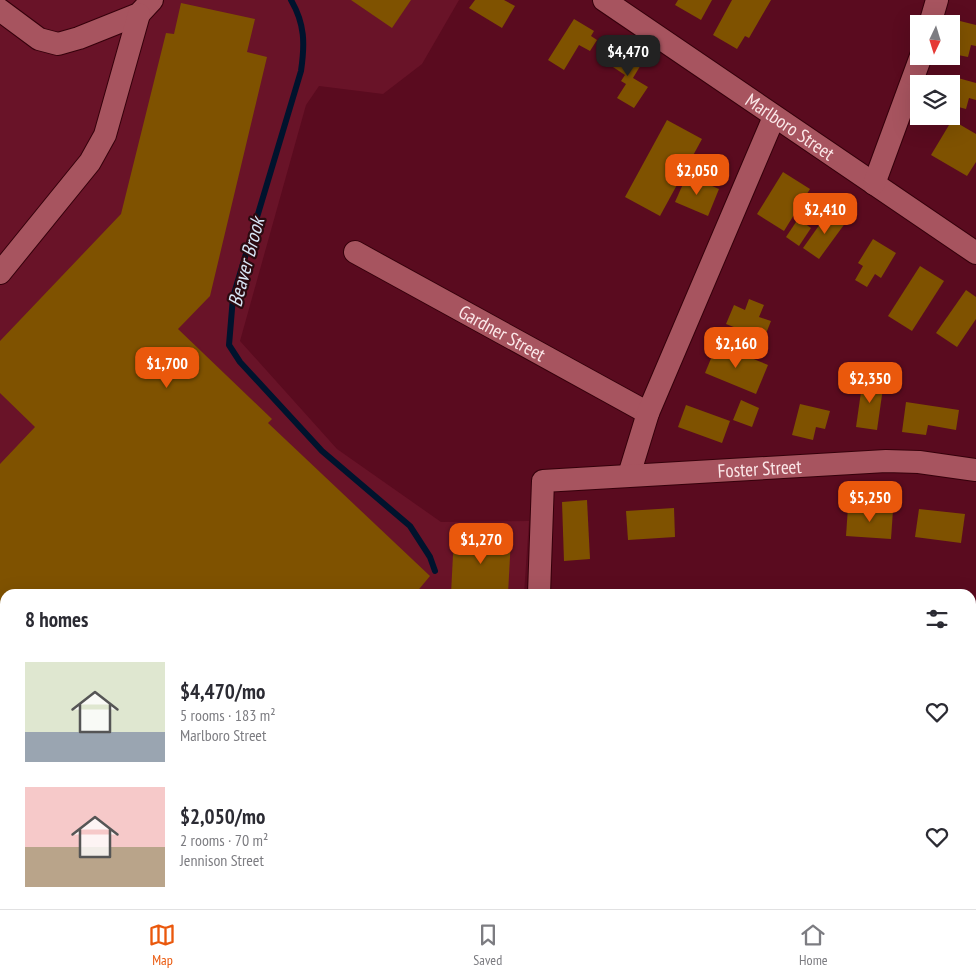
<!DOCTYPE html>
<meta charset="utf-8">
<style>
:root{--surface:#fff;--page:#f2f2f3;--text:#2b2b33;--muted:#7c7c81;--line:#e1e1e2;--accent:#ea580c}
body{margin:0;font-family:"PT Sans Narrow",sans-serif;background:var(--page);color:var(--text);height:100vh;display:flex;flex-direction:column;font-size:19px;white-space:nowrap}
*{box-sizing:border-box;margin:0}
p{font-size:16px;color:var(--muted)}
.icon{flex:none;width:28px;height:28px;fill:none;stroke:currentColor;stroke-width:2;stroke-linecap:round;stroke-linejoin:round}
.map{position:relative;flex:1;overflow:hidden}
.details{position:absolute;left:0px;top:589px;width:976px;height:321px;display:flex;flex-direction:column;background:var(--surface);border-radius:15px 15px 0 0;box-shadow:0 5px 20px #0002}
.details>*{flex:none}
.needle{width:32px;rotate:184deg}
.buttons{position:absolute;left:910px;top:15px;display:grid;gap:10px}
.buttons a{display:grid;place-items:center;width:50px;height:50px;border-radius:0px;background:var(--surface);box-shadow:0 5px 20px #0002;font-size:25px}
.price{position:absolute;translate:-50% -42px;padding:0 11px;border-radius:10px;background:var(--accent);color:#fff;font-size:16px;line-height:32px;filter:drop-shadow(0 1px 2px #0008)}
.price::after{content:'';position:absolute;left:50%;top:30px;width:15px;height:11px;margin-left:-8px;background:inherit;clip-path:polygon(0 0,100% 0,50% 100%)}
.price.selected{background:#222;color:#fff}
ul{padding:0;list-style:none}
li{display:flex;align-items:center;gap:15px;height:125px;padding:0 25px}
li span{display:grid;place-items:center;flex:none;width:140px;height:100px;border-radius:0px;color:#555}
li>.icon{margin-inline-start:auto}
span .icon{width:60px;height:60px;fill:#fffc;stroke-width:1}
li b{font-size:21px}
h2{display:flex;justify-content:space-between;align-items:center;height:60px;padding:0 25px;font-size:21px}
.menu{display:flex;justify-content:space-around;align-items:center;height:70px;border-top:1px solid var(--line);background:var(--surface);font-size:14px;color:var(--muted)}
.menu a{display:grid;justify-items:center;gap:2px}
.menu .selected{color:var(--accent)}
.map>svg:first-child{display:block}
</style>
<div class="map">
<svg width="976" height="909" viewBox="0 0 976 909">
<rect width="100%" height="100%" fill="#5a0b1f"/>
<g fill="#691328">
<path d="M 0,0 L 459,0 L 422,64 L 383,94 L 319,86 L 306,105 L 240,341 L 337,449 L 441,522 L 529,521 L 524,594 L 5,594 L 5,729 L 0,725 Z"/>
<path d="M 0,762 L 5,767 L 5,905 L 125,905 L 125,909 L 0,909 Z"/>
<path d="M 193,905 L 622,905 L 622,909 L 197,909 Z"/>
</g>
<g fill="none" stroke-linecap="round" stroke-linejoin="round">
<g stroke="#00132d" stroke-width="6">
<path d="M 291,0 C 305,24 305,44 301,71 L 233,297 L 229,345 L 240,362 L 322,451 L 410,526 L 430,557 L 435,571"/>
<path d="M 312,909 L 314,905"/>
</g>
</g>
<g fill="#7f5200">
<path d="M 351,0 L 411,0 L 392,28 Z"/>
<path d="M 475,0 L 504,0 L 515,6 L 502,28 L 469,8 Z"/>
<path d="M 678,0 L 712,0 L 701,20 L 675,5 Z"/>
<path d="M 732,0 L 771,0 L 749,38 L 745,36 L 737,49 L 713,35 Z"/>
<path d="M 181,3 L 255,19 L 247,52 L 267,57 L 210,296 L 178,329 L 272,419 L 268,423 L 430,576 L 415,594 L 5,594 L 5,672 L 0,667 L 0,464 L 35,427 L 0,393 L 0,341 L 121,214 L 166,33 L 174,34 Z"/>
<path d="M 574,19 L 594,31 L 591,36 L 597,40 L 590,51 L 579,45 L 564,70 L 548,60 Z"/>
<path d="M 960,21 L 976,25 L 976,46 L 971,45 L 968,57 L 953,54 Z"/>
<path d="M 616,47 L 642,63 L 633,78 L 648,87 L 634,108 L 617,98 L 626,84 L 621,81 L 625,75 L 607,63 Z"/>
<path d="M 947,75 L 976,83 L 976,100 L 969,98 L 966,109 L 951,105 L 951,84 L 944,84 Z"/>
<path d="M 667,120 L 702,139 L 660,216 L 625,197 Z"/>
<path d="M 952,120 L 976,134 L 976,162 L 967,176 L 931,155 Z"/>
<path d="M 783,172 L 810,189 L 784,231 L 757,214 Z"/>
<path d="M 687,175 L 719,189 L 708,216 L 675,202 Z"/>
<path d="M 830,210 L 846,222 L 819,259 L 803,248 Z"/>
<path d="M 798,219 L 811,228 L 799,246 L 786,237 Z"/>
<path d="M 873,239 L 896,253 L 881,278 L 875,274 L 867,287 L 855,280 L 863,266 L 858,263 Z"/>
<path d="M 920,266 L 944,281 L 912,331 L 888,316 Z"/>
<path d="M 966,290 L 976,297 L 976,319 L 957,347 L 936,333 Z"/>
<path d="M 749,299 L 764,305 L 759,317 L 771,321 L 761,346 L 746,340 L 749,333 L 726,324 L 734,305 L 745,310 Z"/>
<path d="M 717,344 L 768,365 L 756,394 L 705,373 Z"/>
<path d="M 863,378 L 884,381 L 877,430 L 856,427 Z"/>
<path d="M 741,400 L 759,408 L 752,427 L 733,420 Z"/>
<path d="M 906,402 L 959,410 L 956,430 L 928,425 L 926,435 L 902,432 Z"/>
<path d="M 800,404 L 830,411 L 825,429 L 816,427 L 813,440 L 792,435 Z"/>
<path d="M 686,405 L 730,421 L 722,443 L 678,427 Z"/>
<path d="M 587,500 L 590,559 L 564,561 L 562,502 Z"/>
<path d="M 848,507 L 893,510 L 891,539 L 846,536 Z"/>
<path d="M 674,508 L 675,537 L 628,540 L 626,511 Z"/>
<path d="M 919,509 L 965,514 L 961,543 L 915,537 Z"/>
<path d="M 454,535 L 511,538 L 508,594 L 451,594 Z"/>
<path d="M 5,904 L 37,905 L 37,909 L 0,909 L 0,905 Z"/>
</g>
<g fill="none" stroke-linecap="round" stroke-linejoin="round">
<defs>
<g id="minor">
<path id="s1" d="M 604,0 L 976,253"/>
<path d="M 0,10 L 39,39 L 58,44 L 79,38 L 139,14 L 152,0"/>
<path d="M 930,24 L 937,0"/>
<path d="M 874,184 L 921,56"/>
<path id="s2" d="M 355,252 L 648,413"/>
<path d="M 0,273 L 90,162 L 105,135 L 139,14"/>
<path d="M 629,475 L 648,413 L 774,117"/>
<path id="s3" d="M 539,594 L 543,481 L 886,461 L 919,462 L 976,470"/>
<path d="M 971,879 L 976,880"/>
</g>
</defs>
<use href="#minor" stroke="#35000b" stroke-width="24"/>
<g stroke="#8d515f" stroke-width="3" stroke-dasharray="2.5 4" stroke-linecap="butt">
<path d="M 0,732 L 5,736"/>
<path d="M 0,768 L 5,762"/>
<path d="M 185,905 L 190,909"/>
</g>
<use href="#minor" stroke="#a7545f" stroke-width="22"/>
</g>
<g text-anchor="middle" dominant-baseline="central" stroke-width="4.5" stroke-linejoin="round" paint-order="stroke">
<g font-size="19" fill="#fbe7e8" stroke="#2b0a10">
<text stroke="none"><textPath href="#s1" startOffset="225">Marlboro Street</textPath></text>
<text stroke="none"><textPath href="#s2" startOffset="168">Gardner Street</textPath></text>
<text stroke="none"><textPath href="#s3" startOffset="330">Foster Street</textPath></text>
</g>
<g font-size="20" font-style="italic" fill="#d8e6f6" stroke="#2b0a10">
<text transform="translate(246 262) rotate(-75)">Beaver Brook</text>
</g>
</g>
</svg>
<div class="buttons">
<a><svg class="needle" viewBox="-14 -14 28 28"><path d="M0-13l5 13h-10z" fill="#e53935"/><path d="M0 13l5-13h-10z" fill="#7c7c81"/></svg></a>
<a><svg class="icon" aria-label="layers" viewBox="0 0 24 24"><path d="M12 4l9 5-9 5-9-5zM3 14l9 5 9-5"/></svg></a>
</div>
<b class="price selected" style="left:628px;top:77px">$4,470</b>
<b class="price" style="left:697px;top:196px">$2,050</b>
<b class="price" style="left:825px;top:235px">$2,410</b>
<b class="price" style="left:736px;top:369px">$2,160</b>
<b class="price" style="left:167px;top:389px">$1,700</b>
<b class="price" style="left:870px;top:404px">$2,350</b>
<b class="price" style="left:870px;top:523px">$5,250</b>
<b class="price" style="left:481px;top:565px">$1,270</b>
<section class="details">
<h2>8 homes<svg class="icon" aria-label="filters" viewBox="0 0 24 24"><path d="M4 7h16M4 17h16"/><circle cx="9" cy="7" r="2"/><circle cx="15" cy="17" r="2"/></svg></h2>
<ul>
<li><span style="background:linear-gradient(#dfe7d0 70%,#9aa5b1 0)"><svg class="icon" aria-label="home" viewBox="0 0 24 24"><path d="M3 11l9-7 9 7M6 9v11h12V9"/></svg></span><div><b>$4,470/mo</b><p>5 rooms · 183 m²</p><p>Marlboro Street</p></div><svg class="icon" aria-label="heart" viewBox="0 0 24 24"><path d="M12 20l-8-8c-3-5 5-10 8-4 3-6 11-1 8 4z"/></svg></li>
<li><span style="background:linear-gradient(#f6c9c9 60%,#b9a48a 0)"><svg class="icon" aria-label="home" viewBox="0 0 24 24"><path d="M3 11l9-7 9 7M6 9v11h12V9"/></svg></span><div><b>$2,050/mo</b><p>2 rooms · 70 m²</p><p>Jennison Street</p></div><svg class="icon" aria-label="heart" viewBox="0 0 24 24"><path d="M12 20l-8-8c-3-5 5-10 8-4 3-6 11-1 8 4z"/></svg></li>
</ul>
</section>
</div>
<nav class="menu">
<a class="selected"><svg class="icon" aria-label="map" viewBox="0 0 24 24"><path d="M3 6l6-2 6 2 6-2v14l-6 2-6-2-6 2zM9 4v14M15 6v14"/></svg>Map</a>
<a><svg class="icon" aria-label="saved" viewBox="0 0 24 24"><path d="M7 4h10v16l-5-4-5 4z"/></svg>Saved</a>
<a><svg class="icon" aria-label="home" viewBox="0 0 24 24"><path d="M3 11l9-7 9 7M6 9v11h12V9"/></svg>Home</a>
</nav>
